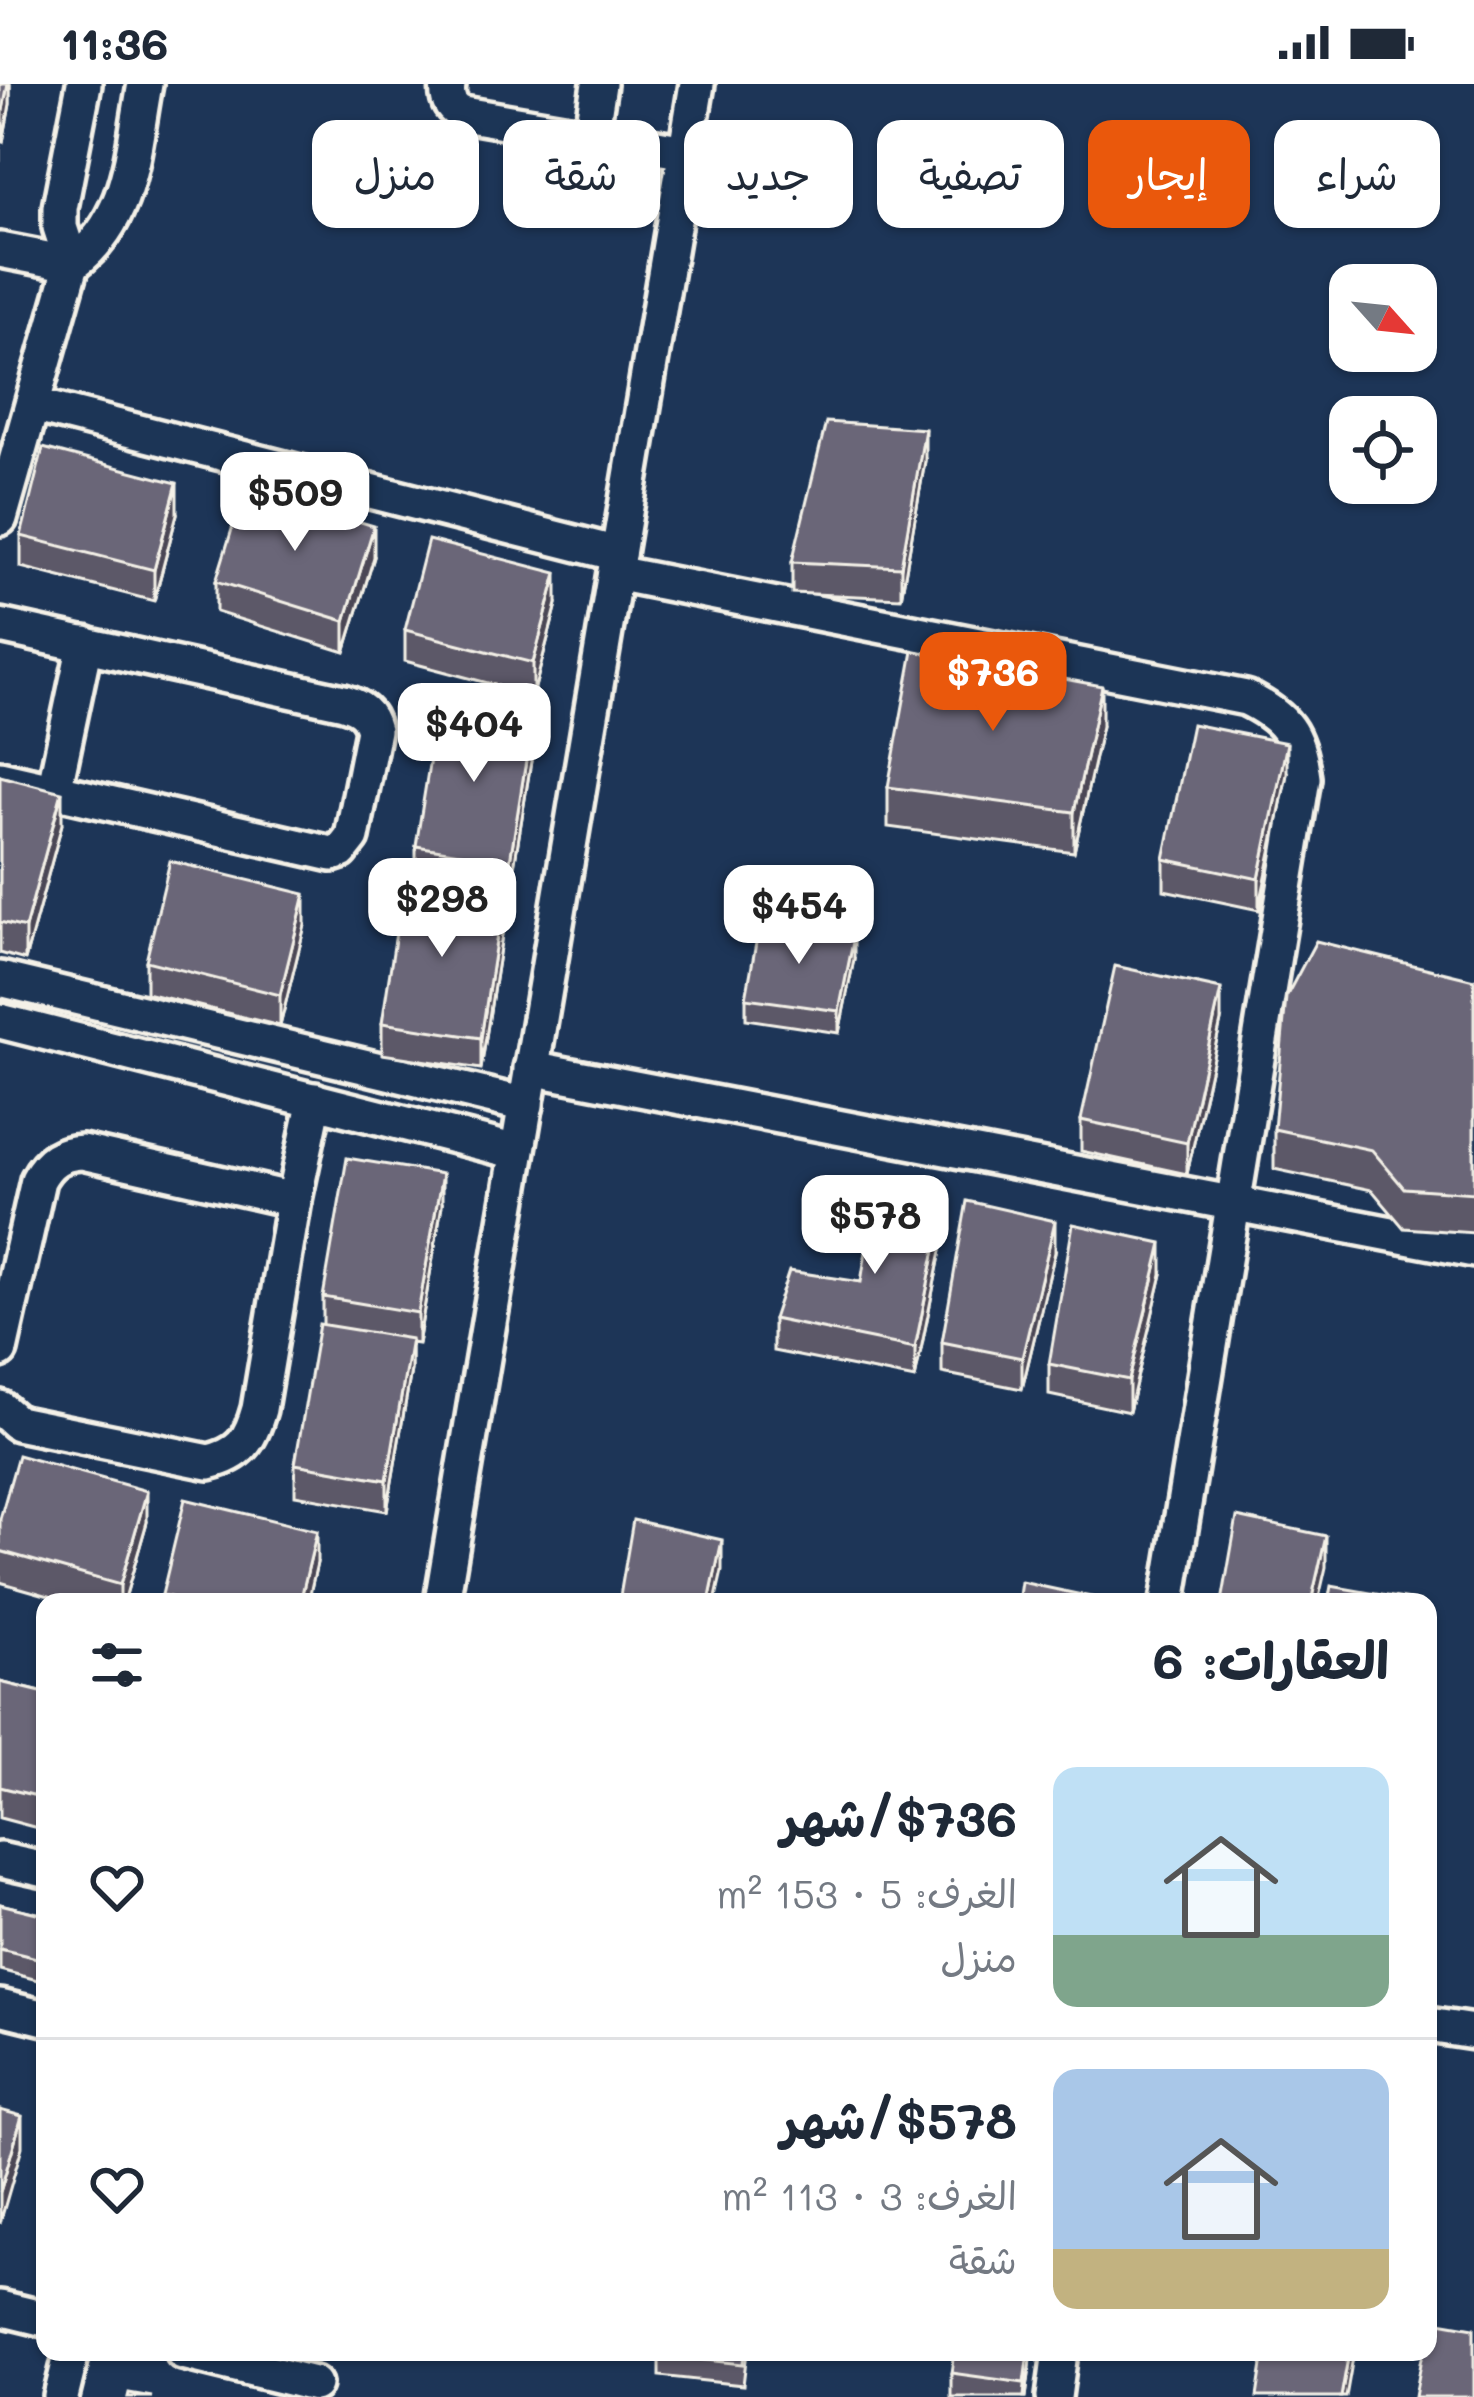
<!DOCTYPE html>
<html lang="ar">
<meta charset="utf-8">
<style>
:root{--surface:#fff;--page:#f6f6f7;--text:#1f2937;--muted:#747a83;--line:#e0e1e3;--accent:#ea580c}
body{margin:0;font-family:Mali,"Playpen Sans Arabic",sans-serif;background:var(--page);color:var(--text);direction:rtl;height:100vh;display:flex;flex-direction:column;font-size:45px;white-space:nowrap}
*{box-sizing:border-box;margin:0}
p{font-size:39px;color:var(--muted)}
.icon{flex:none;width:66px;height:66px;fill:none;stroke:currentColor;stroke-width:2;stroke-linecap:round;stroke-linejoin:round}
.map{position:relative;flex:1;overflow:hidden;direction:ltr}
.side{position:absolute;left:36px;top:1509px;width:1401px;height:768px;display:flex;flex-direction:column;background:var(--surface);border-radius:24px;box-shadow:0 3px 9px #0004;direction:rtl}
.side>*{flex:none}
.banner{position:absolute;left:36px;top:36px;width:1404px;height:108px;direction:rtl;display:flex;gap:24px}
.needle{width:78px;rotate:117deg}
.tools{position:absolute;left:1329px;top:180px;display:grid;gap:24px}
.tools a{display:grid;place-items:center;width:108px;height:108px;border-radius:24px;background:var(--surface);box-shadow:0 3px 9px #0004;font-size:60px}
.price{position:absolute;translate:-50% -102px;padding:0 27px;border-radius:24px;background:#fff;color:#222;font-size:39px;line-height:78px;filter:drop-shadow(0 3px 6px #0008)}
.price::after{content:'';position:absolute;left:50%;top:72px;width:36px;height:27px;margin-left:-18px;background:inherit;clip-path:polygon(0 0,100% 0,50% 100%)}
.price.current{background:var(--accent);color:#fff}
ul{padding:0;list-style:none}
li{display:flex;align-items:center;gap:36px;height:300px;padding:0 48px}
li+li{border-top:3px solid var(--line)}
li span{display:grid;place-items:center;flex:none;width:336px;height:240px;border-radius:24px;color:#555}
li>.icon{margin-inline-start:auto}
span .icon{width:144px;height:144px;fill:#fffc;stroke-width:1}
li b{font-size:51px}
h2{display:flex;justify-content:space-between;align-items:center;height:144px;padding:0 48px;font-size:51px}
.tag{padding:0 42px;border-radius:24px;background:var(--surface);box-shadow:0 3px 9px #0004;font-size:42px;line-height:108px}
.tag.current{background:var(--accent);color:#fff}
.status{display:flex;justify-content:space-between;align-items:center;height:84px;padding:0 60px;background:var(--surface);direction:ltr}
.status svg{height:33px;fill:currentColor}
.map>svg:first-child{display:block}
</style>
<div class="status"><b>11:36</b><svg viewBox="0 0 49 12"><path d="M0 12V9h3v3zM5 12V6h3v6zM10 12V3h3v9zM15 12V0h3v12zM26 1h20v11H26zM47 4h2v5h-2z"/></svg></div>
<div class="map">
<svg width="1474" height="2313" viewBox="0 0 1474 2313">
<rect width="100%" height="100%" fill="#1d3557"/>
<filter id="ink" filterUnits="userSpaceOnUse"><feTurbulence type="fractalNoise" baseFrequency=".00833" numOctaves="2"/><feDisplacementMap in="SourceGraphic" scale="24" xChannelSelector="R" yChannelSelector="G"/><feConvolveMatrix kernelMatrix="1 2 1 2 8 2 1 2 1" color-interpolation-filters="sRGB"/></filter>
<g filter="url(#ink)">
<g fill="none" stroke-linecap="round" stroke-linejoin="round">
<defs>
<g id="street">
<path d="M 448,0 C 446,15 450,24 463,30 L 686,68"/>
<path d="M 591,52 L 599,0"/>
<path d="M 0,166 L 72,180 C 132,136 132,68 145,0"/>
<path d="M 33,321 L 618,470"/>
<path d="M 0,434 L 72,180 L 60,143 L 60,124 L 84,0"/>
<path d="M 615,489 L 1246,614 C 1285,633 1298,650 1303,694 L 1168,1518"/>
<path d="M 0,542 L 344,618 C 360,623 369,629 373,646 L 352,753 L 341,767 L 332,770 L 0,694"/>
<path d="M 54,707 L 85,560"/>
<path d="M 0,895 L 526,1021"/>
<path d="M 0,937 L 517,1068"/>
<path d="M 531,984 L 1474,1166"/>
<path d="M 0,1266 L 38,1096 C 48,1077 60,1069 82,1068 L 294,1116"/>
<path d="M 0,1324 L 17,1339 L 209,1378 C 241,1370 250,1357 259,1325 L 294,1116 L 315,1016"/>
<path d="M 442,1518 L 697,0"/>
<path d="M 0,1776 L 45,1786"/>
<path d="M 0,1923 L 45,1934"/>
<path d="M 1428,1941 L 1474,1948"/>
<path d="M 0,2224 L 45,2235"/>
<path d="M 183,2268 L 314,2300"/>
<path d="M 61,2313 L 72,2268"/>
<path d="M 1054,2313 L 1060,2268"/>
</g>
</defs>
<use href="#street" stroke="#f4f1e8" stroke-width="42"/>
<use href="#street" stroke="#1d3557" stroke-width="33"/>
</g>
<g fill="#5c5867" stroke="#f4f1e8" stroke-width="3">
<path d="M 0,0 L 10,0 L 10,20 L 3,58 L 0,57 L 0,78 Z"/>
<path d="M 925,377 L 901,514 L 792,509 L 792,478 Z"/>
<path d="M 177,430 L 154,517 L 21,483 L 21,452 Z"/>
<path d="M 374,473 L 345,568 L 216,528 L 216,497 Z"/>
<path d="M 557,520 L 533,611 L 405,577 L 405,546 Z"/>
<path d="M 1102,642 L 1074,768 L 888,743 L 888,703 Z"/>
<path d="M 532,671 L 510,808 L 416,793 L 416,762 Z"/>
<path d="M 1287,690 L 1259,826 L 1164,806 L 1164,775 Z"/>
<path d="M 0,692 L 62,740 L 25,876 L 0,869 Z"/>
<path d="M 305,841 L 280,942 L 146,909 L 146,877 Z"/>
<path d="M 503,844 L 481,985 L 382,970 L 382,939 Z"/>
<path d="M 854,875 L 839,949 L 746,935 L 746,914 Z"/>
<path d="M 1474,896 L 1474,1149 L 1404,1144 L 1372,1106 L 1274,1085 L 1274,1045 Z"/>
<path d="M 1221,937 L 1187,1090 L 1081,1067 L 1081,1036 Z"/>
<path d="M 442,1121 L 418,1260 L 411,1259 L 411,1286 L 387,1427 L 295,1411 L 295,1380 L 323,1241 L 323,1213 Z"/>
<path d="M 945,1147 L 915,1295 L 773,1267 L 773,1235 L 861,1198 Z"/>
<path d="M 1055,1168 L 1022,1305 L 942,1289 L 942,1258 Z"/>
<path d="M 1162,1190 L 1129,1328 L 1049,1311 L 1049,1280 Z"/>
<path d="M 0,1435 L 147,1438 L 124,1518 L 70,1518 L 0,1498 Z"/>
<path d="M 317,1479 L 308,1518 L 162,1518 L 162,1511 Z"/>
<path d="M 0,1598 L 45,1609 L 45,1746 L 0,1734 Z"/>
<path d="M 0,1820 L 45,1831 L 45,1898 L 0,1886 Z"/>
<path d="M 659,2268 L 747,2268 L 743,2301 L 659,2292 Z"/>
<path d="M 1032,2268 L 1026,2313 L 951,2313 L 951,2289 Z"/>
</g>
<g fill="#4b4754" stroke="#f4f1e8" stroke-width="3">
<path d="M 8,0 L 10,0 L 10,20 L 3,58 L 3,26 Z"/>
<path d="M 925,345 L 925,377 L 901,514 L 901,483 Z"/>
<path d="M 177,399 L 177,430 L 154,517 L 154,486 Z"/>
<path d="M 374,442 L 374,473 L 345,568 L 345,537 Z"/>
<path d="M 557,489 L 557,520 L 533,611 L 533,579 Z"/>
<path d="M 1102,602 L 1102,642 L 1074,768 L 1074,728 Z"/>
<path d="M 532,639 L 532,671 L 510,808 L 510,777 Z"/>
<path d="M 1287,659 L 1287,690 L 1259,826 L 1259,795 Z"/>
<path d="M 62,708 L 62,740 L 25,876 L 25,844 Z"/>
<path d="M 305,810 L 305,841 L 280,942 L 280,911 Z"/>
<path d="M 503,812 L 503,844 L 481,985 L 481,954 Z"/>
<path d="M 854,853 L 854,875 L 839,949 L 839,927 Z"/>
<path d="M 1221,905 L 1221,937 L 1187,1090 L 1187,1059 Z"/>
<path d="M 442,1090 L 442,1121 L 418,1260 L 418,1229 Z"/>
<path d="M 945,1116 L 945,1147 L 915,1295 L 915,1264 Z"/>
<path d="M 1055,1137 L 1055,1168 L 1022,1305 L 1022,1274 Z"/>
<path d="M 1162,1159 L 1162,1190 L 1129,1328 L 1129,1296 Z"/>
<path d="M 411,1255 L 411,1286 L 387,1427 L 387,1396 Z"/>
<path d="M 147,1407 L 147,1438 L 124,1518 L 120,1518 L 120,1501 Z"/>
<path d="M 317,1447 L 317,1479 L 308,1518 L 300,1518 Z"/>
<path d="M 1326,1452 L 1326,1483 L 1318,1518 L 1311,1518 Z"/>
<path d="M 722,1456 L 722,1487 L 715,1518 L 709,1518 Z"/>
<path d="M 22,2032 L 22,2063 L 0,2139 L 0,2108 Z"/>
<path d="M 1028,2268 L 1032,2268 L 1026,2313 L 1024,2313 Z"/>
<path d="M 1349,2268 L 1353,2268 L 1353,2273 L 1346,2313 L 1341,2313 Z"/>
</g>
<g fill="#6b6678" stroke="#f4f1e8" stroke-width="3">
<path d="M 0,0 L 8,0 L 3,26 L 0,26 Z"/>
<path d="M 826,338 L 925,345 L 901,483 L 792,478 Z"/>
<path d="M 43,364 L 177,399 L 154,486 L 21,452 Z"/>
<path d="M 245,403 L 374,442 L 345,537 L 216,497 Z"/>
<path d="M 428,456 L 557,489 L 533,579 L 405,546 Z"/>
<path d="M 913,567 L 1102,602 L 1074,728 L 888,703 Z"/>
<path d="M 438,625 L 532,639 L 510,777 L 416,762 Z"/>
<path d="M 1192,640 L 1287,659 L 1259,795 L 1164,775 Z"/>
<path d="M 0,692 L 62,708 L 25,844 L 0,838 Z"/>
<path d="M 170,777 L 305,810 L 280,911 L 146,877 Z"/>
<path d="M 404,797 L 503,812 L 481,954 L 382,939 Z"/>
<path d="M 760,837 L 854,853 L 839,927 L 746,914 Z"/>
<path d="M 1316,857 L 1474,896 L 1474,1109 L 1404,1104 L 1372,1066 L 1274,1045 L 1286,913 Z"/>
<path d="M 1115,882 L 1221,905 L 1187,1059 L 1081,1036 Z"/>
<path d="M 347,1074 L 442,1090 L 418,1229 L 323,1213 Z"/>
<path d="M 876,1105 L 945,1116 L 915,1264 L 773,1235 L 789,1187 L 861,1198 Z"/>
<path d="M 967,1117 L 1055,1137 L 1022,1274 L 942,1258 Z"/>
<path d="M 1073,1140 L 1162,1159 L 1129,1296 L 1049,1280 Z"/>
<path d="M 319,1240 L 411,1255 L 387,1396 L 295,1380 Z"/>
<path d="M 18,1371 L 147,1407 L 120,1501 L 0,1467 L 0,1435 Z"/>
<path d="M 185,1415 L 317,1447 L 300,1518 L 190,1518 L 162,1511 Z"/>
<path d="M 1237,1433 L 1326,1452 L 1311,1518 L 1222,1518 Z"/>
<path d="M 633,1436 L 722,1456 L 709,1518 L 619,1518 Z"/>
<path d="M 1021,1498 L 1110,1517 L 1110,1518 L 1018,1518 Z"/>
<path d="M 1331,1502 L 1421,1518 L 1328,1518 Z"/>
<path d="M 0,1598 L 45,1609 L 45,1714 L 0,1703 Z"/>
<path d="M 0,1820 L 45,1831 L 45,1876 L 0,1865 Z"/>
<path d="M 0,2026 L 22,2032 L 0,2108 Z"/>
<path d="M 1428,2236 L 1474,2244 L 1474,2313 L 1415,2313 L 1423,2268 L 1428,2268 Z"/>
<path d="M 659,2268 L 744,2268 L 743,2280 L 659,2271 Z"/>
<path d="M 954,2268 L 1028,2268 L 1024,2299 L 951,2289 Z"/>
<path d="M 1264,2268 L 1349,2268 L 1341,2313 L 1257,2313 Z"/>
<path d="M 129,2309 L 152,2313 L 128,2313 Z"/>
</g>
</g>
</svg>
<div class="tools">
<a><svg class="needle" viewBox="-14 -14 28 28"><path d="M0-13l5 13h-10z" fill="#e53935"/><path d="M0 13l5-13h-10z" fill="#747a83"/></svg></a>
<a><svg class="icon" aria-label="locate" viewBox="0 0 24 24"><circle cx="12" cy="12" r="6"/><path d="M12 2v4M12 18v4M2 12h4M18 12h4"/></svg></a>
</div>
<b class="price" style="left:295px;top:470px">$509</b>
<b class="price current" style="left:993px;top:650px">$736</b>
<b class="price" style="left:474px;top:701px">$404</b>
<b class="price" style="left:442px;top:876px">$298</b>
<b class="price" style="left:799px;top:883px">$454</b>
<b class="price" style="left:875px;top:1193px">$578</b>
<div class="banner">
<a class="tag">شراء</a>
<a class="tag current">إيجار</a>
<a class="tag">تصفية</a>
<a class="tag">جديد</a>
<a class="tag">شقة</a>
<a class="tag">منزل</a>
</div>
<section class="side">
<h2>العقارات: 6<svg class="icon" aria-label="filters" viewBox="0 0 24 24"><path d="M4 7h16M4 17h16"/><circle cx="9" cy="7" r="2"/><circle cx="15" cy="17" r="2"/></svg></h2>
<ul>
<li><span style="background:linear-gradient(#bfe0f5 70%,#7fa58c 0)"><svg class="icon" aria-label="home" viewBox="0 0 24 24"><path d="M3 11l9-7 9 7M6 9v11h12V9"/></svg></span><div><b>$736/شهر</b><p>الغرف: 5 · 153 m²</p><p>منزل</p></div><svg class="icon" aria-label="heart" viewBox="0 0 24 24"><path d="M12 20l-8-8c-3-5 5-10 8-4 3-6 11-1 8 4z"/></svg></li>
<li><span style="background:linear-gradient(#a9c7e8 75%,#c2b280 0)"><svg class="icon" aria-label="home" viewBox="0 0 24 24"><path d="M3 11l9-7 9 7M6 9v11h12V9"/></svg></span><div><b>$578/شهر</b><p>الغرف: 3 · 113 m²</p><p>شقة</p></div><svg class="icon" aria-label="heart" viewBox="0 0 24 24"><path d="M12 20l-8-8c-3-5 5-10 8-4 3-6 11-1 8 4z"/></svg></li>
</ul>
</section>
</div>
